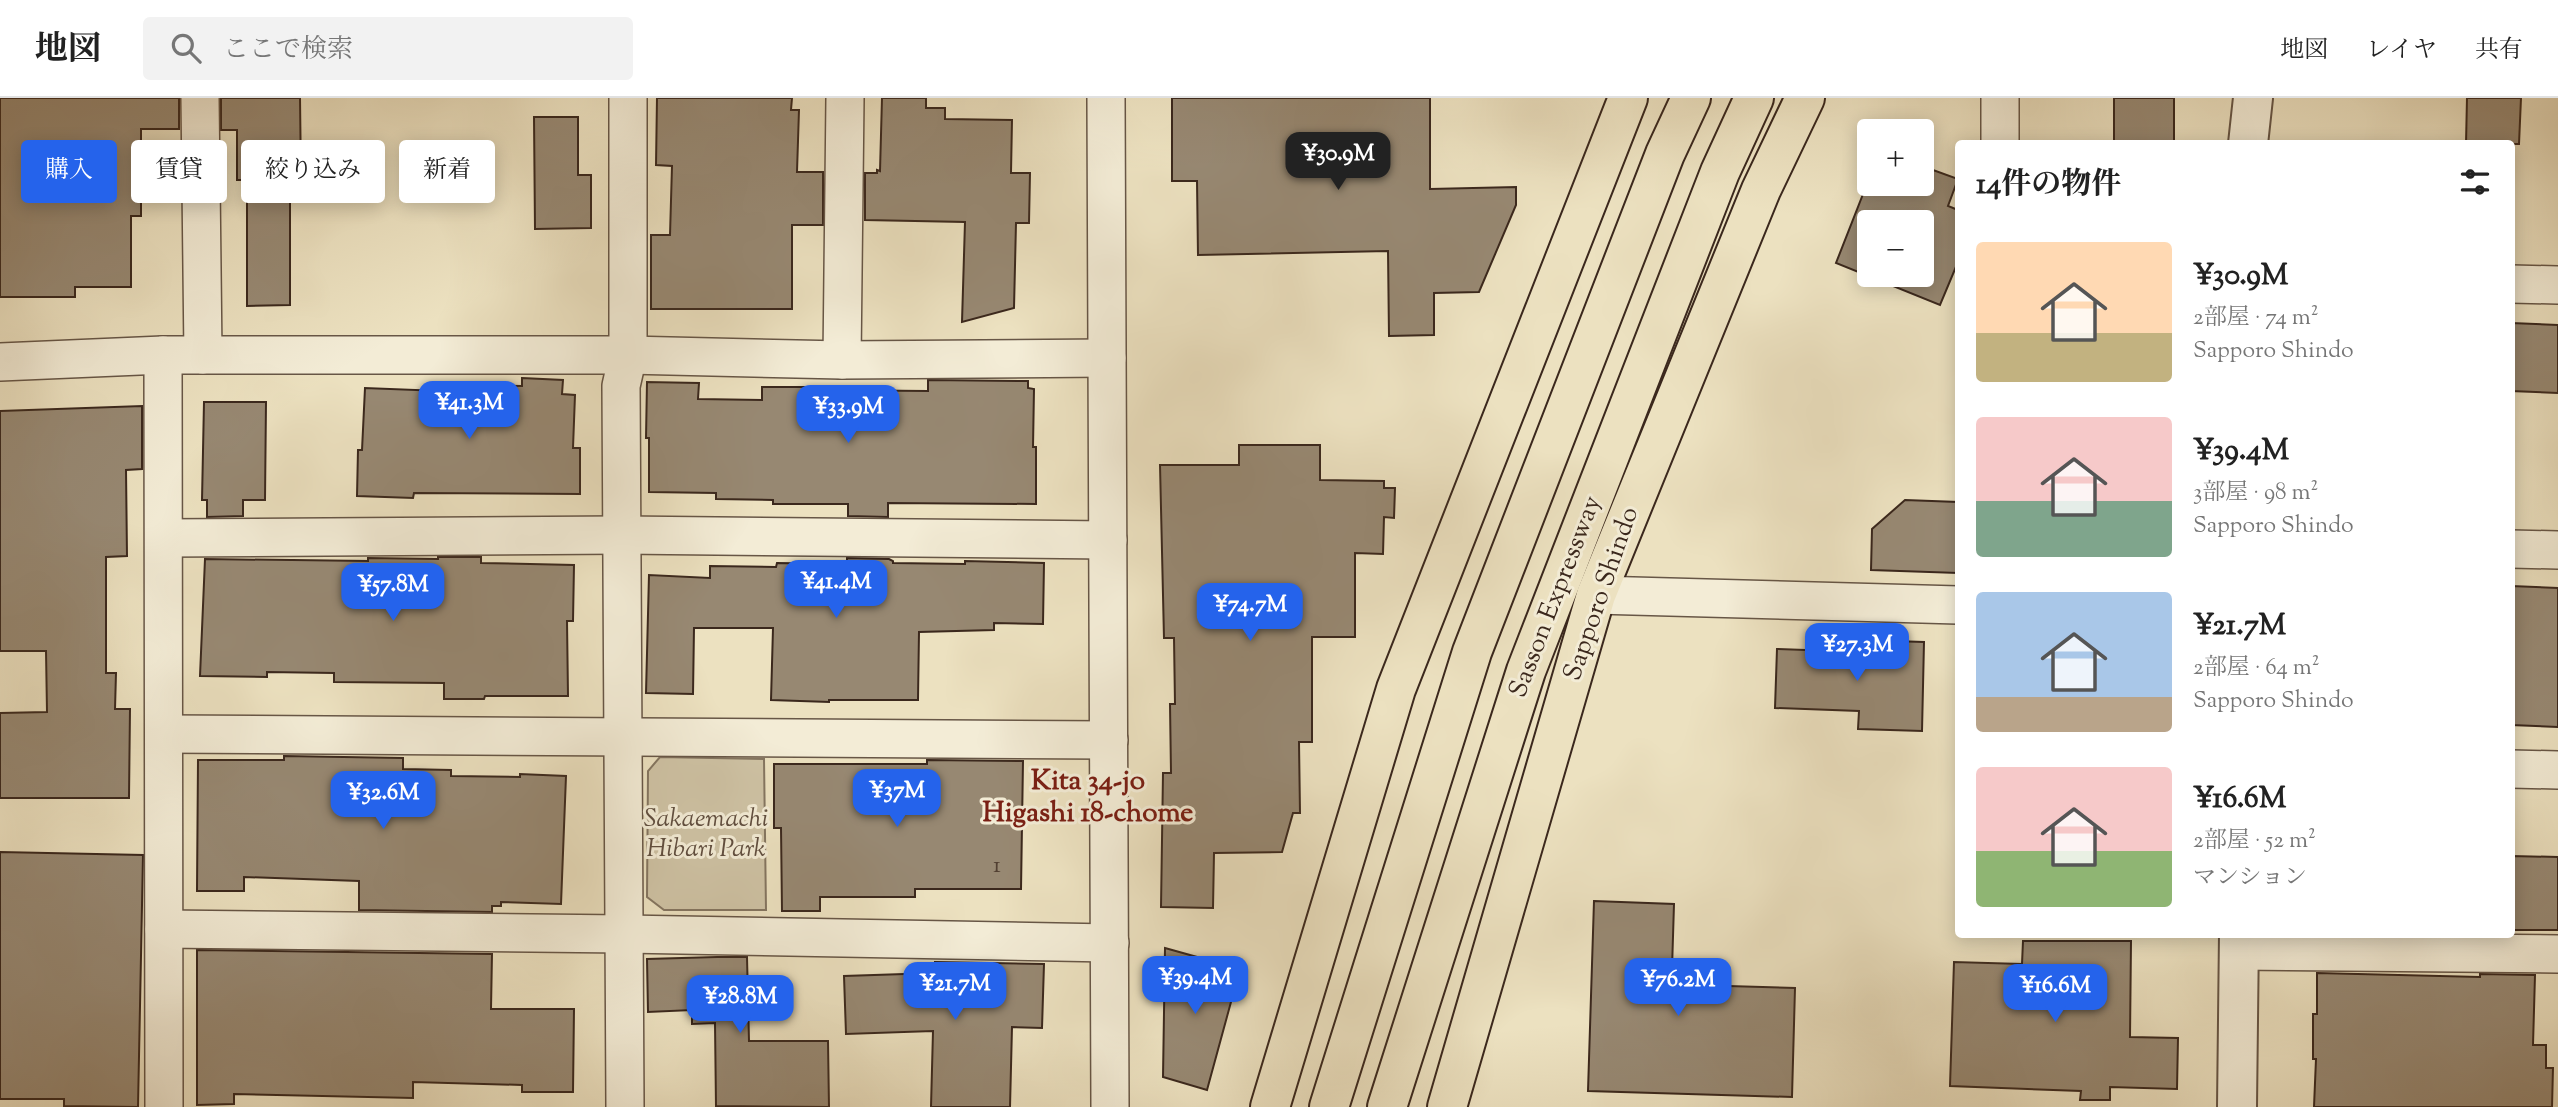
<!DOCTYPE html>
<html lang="ja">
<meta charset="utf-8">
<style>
:root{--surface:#fff;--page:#f2f2f2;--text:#222;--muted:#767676;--line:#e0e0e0;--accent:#2563eb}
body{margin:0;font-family:"Sorts Mill Goudy","Noto Serif JP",serif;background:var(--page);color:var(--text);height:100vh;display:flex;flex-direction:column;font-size:26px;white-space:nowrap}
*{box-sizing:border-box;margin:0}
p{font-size:23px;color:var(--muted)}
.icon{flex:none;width:38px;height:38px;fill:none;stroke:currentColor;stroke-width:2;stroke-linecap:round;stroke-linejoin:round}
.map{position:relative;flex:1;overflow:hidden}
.side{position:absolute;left:1955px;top:42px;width:560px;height:798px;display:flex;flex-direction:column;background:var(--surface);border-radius:7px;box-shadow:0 4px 18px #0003}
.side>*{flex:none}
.banner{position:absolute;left:21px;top:42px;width:665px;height:63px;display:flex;gap:14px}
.tools{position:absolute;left:1857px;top:21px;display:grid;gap:14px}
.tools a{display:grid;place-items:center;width:77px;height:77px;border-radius:7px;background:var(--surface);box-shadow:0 4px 18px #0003;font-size:35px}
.price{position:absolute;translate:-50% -60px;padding:0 16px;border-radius:14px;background:var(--accent);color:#fff;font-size:23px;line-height:46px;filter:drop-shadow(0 2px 4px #0008)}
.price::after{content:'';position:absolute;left:50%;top:42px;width:21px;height:16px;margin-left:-10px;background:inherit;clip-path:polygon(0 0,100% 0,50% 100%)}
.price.selected{background:#222;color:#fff}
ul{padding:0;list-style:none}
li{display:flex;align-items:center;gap:21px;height:175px;padding:0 21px}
li span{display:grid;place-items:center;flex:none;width:196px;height:140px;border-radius:7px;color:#555}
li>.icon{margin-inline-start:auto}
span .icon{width:84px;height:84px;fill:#fffc;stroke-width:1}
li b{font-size:30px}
h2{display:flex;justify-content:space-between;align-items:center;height:84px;padding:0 21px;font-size:30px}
.pill{padding:0 24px;border-radius:7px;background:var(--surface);box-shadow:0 4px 18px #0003;font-size:24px;line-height:63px}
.pill.selected{background:var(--accent);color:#fff}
header{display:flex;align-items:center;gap:42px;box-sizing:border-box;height:98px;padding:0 35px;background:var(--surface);border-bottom:2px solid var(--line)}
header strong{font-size:33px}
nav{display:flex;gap:38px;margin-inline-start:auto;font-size:24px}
.search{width:490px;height:63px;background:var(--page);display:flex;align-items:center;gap:18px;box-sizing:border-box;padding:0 24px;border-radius:7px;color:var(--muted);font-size:26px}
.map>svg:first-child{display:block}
</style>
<header>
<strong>地図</strong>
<div class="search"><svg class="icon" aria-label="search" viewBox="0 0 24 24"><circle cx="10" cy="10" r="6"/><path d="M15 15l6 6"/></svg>ここで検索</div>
<nav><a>地図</a><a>レイヤ</a><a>共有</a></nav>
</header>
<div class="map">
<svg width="2558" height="1009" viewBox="0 0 2558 1009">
<rect width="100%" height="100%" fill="#ece1c0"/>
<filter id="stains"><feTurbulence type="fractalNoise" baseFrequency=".00286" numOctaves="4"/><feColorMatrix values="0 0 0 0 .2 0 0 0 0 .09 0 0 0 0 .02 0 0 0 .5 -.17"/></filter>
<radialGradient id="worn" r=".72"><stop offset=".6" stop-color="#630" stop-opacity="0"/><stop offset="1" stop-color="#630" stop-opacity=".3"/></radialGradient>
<path fill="#cec2a4" stroke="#847560" stroke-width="2" d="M 660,659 L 764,661 L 766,812 L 664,812 L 647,799 L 648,673 Z"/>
<g fill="#978872" stroke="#3b281d" stroke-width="2" fill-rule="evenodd">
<path d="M 0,0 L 179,0 L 179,31 L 141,31 L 141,118 L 131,118 L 131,189 L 75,189 L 75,199 L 0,199 Z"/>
<path d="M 221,0 L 300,0 L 301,81 L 290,82 L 290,207 L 247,208 L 247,82 L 237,82 L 237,32 L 221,32 Z"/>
<path d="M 657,0 L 792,0 L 791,12 L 799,12 L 797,74 L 823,74 L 823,127 L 792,127 L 792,211 L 651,211 L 651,137 L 670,137 L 672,68 L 656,67 Z"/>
<path d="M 882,0 L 926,0 L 926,10 L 945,10 L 945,21 L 1012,22 L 1011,75 L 1030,75 L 1029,125 L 1016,125 L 1014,210 L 962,224 L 965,124 L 865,122 L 865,75 L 877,75 L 877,72 L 880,73 Z"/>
<path d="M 1172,0 L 1430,0 L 1430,91 L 1516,89 L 1516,107 L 1479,194 L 1434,195 L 1434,237 L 1389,238 L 1388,153 L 1198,157 L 1197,83 L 1172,83 Z"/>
<rect x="2114" y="0" width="60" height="46"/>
<path d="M 2467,0 L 2521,0 L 2519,46 L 2466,46 Z"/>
<path d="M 534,19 L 578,19 L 578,77 L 591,77 L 591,130 L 535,131 Z"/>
<path d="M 1922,68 L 1958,81 L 1948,108 L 1958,112 L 1958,164 L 1940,207 L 1836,165 L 1867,86 L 1922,86 ZM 1869,124 L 1922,124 L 1922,177 L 1869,177 Z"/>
<path d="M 2511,225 L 2558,227 L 2558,295 L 2511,293 Z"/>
<path d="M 522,280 L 563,282 L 562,296 L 575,297 L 573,350 L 580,350 L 580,396 L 414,395 L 413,400 L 357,398 L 358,352 L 362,352 L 365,290 L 441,293 L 441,287 L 522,288 Z"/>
<path d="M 928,282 L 1028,283 L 1028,290 L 1034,291 L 1033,349 L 1036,349 L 1036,406 L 888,405 L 888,419 L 848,418 L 848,406 L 773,406 L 773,402 L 716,401 L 716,395 L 649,394 L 649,340 L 646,340 L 647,284 L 699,285 L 698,301 L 762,302 L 762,289 L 813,289 L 813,292 L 928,293 Z"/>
<path d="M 204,304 L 266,304 L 265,402 L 243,402 L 243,418 L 207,419 L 207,402 L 202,402 Z"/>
<path d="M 142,308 L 142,371 L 126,372 L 127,458 L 106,459 L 106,575 L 116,575 L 115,611 L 130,611 L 129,700 L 0,700 L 0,615 L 47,614 L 46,553 L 0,553 L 0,313 Z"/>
<path d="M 1239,347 L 1320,347 L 1320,382 L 1384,383 L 1384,390 L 1395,390 L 1394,420 L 1384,419 L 1383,456 L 1355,455 L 1355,539 L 1312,539 L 1312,644 L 1299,644 L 1300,715 L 1293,715 L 1282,754 L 1214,755 L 1213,810 L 1161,809 L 1163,675 L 1171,675 L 1170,606 L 1175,606 L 1174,540 L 1164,540 L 1160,367 L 1239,367 Z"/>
<path d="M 1905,402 L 1958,404 L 1958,475 L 1871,472 L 1872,431 Z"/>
<path d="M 438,459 L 481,459 L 481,465 L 574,467 L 573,523 L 567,523 L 568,598 L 485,598 L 484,601 L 444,601 L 444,585 L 334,584 L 334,575 L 267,574 L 267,579 L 200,578 L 205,461 L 368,463 L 368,460 L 438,461 Z"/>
<path d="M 847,460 L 889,461 L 893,463 L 893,465 L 965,466 L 965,463 L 1044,465 L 1043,526 L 994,525 L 994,532 L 919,534 L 918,602 L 829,602 L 829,604 L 771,602 L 773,530 L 694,530 L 693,596 L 646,595 L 649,477 L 710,480 L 710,468 L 776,469 L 777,465 L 847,466 Z"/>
<path d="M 2511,488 L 2558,490 L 2558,629 L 2511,627 Z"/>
<path d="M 1862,542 L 1924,544 L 1922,633 L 1858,631 L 1859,613 L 1775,610 L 1777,551 L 1861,554 Z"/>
<path d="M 284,658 L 403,660 L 403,671 L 451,672 L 451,678 L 520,679 L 520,676 L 566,678 L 561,806 L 501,804 L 501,808 L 492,808 L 492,814 L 359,812 L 359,783 L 244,779 L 244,793 L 197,793 L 198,662 L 284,662 Z"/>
<path d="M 927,662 L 1023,663 L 1021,791 L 915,791 L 915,799 L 820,799 L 820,813 L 782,813 L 781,730 L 774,730 L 774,666 L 927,666 Z"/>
<path d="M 0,754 L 143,757 L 138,1009 L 64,1008 L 64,1001 L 0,1001 Z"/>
<path d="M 2511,758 L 2558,759 L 2558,832 L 2511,832 Z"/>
<path d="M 1594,803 L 1674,806 L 1672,871 L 1693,887 L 1795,890 L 1792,999 L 1588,993 Z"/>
<path d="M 2023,843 L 2131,843 L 2130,939 L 2178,940 L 2177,991 L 2110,989 L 2110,1002 L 2080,1002 L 2081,993 L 1950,988 L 1954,864 L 2022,866 Z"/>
<path d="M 1165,850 L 1240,871 L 1207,992 L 1163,979 Z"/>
<path d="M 197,852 L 492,856 L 491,911 L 574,911 L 573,994 L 522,994 L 522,987 L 413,984 L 413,1000 L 234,996 L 234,1006 L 197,1007 Z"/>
<path d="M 717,859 L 747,859 L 749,943 L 828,943 L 829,1009 L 716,1008 L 715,925 L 692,926 L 692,912 L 648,914 L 647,861 Z"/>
<path d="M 935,864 L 1044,866 L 1042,930 L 1012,929 L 1010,1009 L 931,1009 L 933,933 L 846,936 L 844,878 L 935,875 Z"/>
<path d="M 2317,875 L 2480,879 L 2480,876 L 2535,877 L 2533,947 L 2546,947 L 2546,970 L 2553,970 L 2552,1009 L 2314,1009 L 2316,961 L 2313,961 L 2313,916 L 2317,916 Z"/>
</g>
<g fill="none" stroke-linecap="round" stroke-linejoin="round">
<defs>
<g id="minor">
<path d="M 200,0 L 203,257"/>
<path d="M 1106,0 L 1110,1009"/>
<path d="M 2000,46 L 2000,0"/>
<path d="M 2511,186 L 2558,187"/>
<path d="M 163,257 L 164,1009"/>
<path d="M 842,262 L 845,0"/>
<path d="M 0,264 L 163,257 L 628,257 L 842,262 L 1107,260"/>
<path d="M 164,440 L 622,437 L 1108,442"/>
<path d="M 2511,451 L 2558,452"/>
<path d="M 1596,497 L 1958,507"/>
<path d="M 164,636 L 1109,642"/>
<path d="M 2511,671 L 2558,672"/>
<path d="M 164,831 L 625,836 L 1110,845"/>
<path d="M 2239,853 L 2558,856"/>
<path d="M 625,1009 L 621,288 L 628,257 L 628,0"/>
</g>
<g id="tertiary">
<path d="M 2248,46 L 2253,0"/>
<path d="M 2237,1009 L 2239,836"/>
</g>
<g id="trunk">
<path d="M 1270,1009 L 1396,591 L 1628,0"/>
<path d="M 1447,1009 L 1596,497 L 1761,92 L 1805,0"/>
</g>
<g id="motorway">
<path d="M 1329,1009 L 1472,554 L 1665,56 L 1691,0"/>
<path d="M 1387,1009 L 1526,573 L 1720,74 L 1754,0"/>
</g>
</defs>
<use href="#minor" stroke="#675646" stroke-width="40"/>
<use href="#tertiary" stroke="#675646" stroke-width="42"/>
<use href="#trunk" stroke="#3b281d" stroke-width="42"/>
<use href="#motorway" stroke="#3b281d" stroke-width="42"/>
<use href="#minor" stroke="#f3ecd6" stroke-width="37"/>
<use href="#tertiary" stroke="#f3ecd6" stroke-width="38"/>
<use href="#trunk" stroke="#ece1c0" stroke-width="38"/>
<use href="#motorway" stroke="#ece1c0" stroke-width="38"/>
</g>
<g text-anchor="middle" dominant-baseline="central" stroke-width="6" stroke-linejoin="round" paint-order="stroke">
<g font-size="23" fill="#524032">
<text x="997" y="768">1</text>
</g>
<g font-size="26" fill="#3b281d" stroke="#f3ecd6">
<text transform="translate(1602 496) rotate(-71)">Sapporo Shindo</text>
<text transform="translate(1556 499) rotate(-69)">Sasson Expressway</text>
</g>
<g font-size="26" font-style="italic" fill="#604e3f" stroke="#f3ecd6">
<text x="706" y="721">Sakaemachi<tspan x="706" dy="30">Hibari Park</tspan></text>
</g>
<g font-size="28" font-weight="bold" fill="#7a1f14" stroke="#f3ecd6">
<text x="1088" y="684">Kita 34-jo<tspan x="1088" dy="32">Higashi 18-chome</tspan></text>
</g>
</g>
<rect width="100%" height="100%" filter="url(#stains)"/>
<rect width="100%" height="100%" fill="url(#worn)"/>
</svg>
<div class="tools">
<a>+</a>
<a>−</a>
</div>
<b class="price selected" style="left:1338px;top:94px">¥30.9M</b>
<b class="price" style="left:469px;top:343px">¥41.3M</b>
<b class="price" style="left:848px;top:347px">¥33.9M</b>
<b class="price" style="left:836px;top:522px">¥41.4M</b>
<b class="price" style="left:393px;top:525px">¥57.8M</b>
<b class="price" style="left:1250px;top:545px">¥74.7M</b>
<b class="price" style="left:1857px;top:585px">¥27.3M</b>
<b class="price" style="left:897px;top:731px">¥37M</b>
<b class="price" style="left:383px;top:733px">¥32.6M</b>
<b class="price" style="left:1195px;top:918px">¥39.4M</b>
<b class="price" style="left:1678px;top:920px">¥76.2M</b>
<b class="price" style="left:955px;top:924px">¥21.7M</b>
<b class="price" style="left:2055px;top:926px">¥16.6M</b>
<b class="price" style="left:740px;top:937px">¥28.8M</b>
<div class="banner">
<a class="pill selected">購入</a>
<a class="pill">賃貸</a>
<a class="pill">絞り込み</a>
<a class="pill">新着</a>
</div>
<section class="side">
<h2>14件の物件<svg class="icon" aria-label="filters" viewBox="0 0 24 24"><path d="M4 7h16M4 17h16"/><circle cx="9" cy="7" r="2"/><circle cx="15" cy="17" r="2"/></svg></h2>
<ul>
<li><span style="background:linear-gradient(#ffd9b3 65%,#c2b280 0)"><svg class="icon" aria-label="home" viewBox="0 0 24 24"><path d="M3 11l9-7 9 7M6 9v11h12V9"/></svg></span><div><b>¥30.9M</b><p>2部屋 · 74 m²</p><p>Sapporo Shindo</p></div></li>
<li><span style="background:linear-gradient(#f6c9c9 60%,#7fa58c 0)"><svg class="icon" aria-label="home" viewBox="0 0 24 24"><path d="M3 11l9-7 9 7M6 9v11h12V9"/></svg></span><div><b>¥39.4M</b><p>3部屋 · 98 m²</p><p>Sapporo Shindo</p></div></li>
<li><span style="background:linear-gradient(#a9c7e8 75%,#b9a48a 0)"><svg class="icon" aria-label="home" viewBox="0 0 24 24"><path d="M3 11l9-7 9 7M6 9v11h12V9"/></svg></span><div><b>¥21.7M</b><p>2部屋 · 64 m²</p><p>Sapporo Shindo</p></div></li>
<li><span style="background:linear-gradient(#f6c9c9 60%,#8fb573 0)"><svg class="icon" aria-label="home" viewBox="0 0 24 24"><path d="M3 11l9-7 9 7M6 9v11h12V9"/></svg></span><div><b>¥16.6M</b><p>2部屋 · 52 m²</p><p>マンション</p></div></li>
</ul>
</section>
</div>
